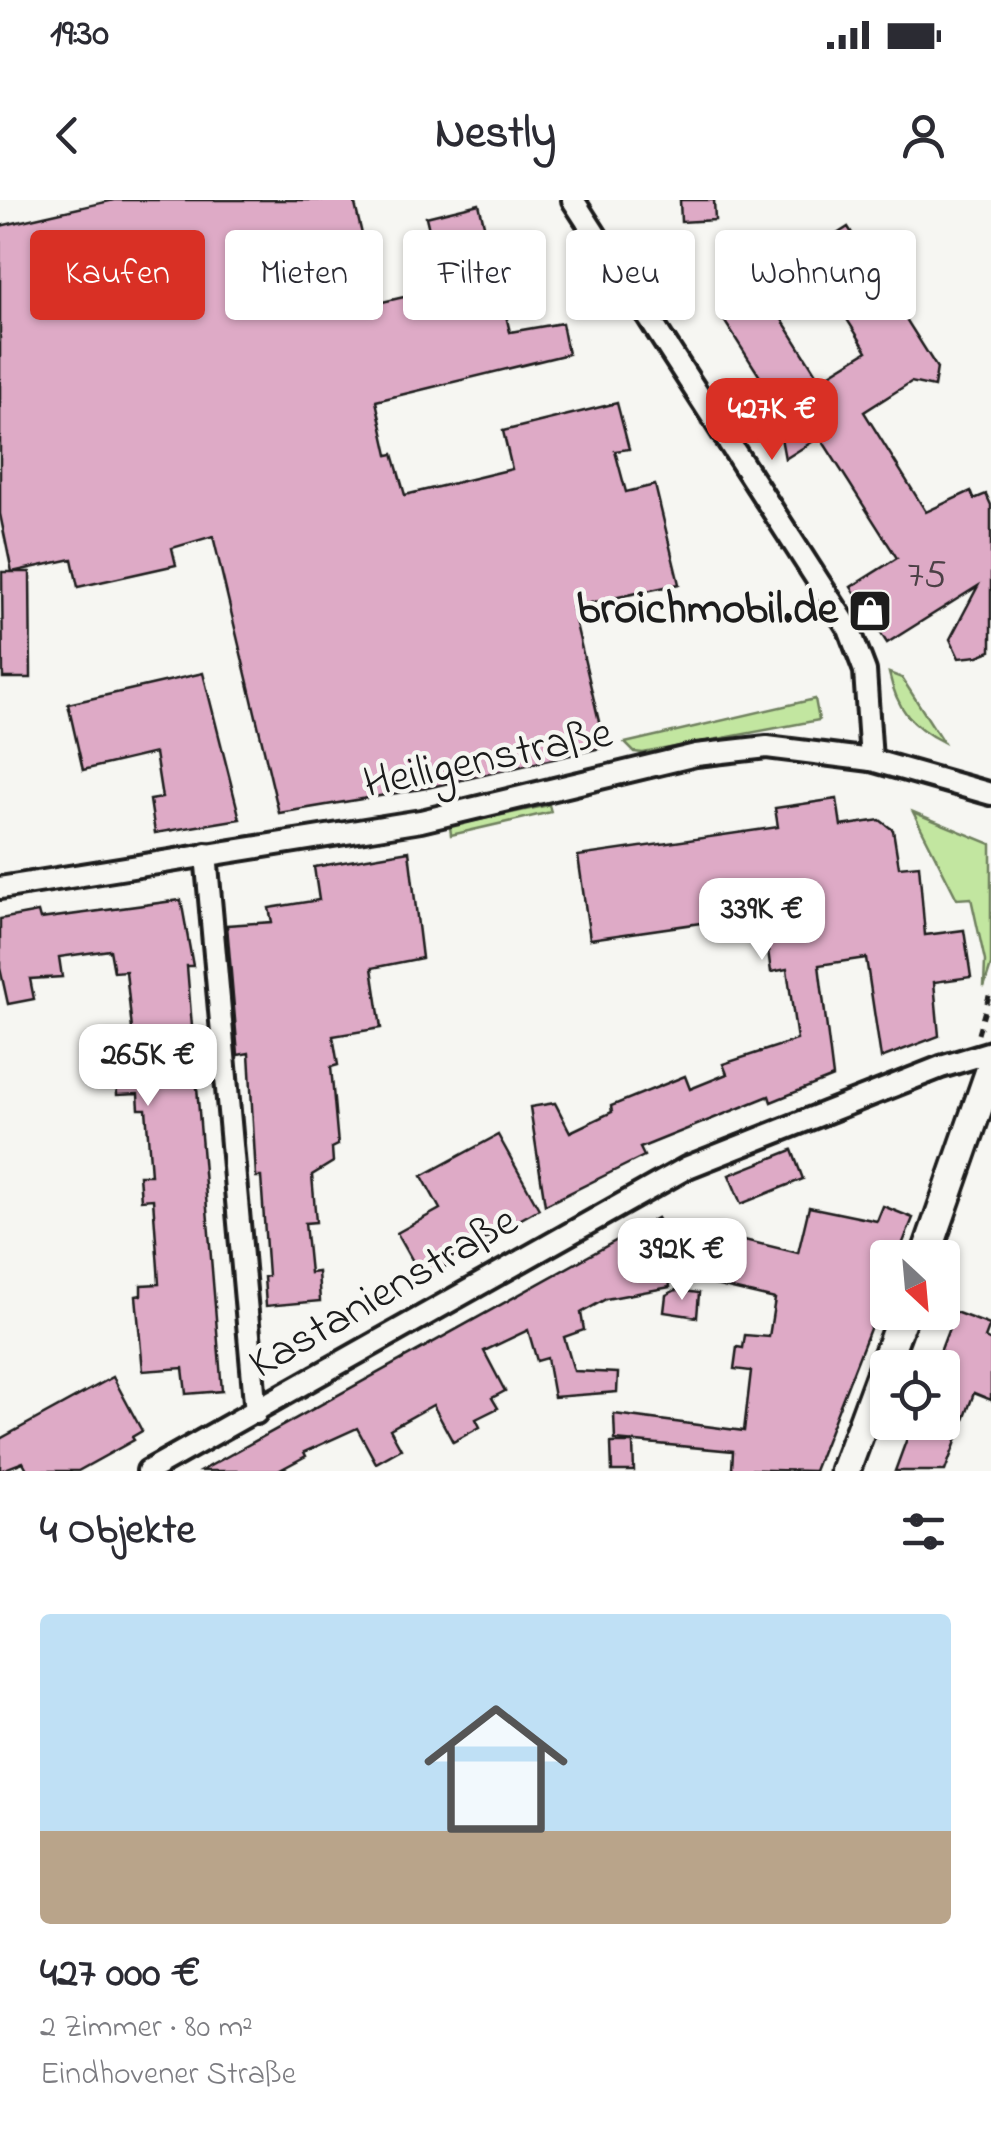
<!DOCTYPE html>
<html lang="de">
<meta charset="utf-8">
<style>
:root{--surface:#fff;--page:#f7f7f7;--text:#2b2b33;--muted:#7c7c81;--accent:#d93025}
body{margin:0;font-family:"Indie Flower",sans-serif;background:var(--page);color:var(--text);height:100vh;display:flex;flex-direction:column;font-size:38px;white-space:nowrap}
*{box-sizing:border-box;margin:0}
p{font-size:32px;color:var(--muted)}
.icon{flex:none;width:55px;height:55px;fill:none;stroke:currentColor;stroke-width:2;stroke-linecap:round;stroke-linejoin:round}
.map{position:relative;height:1271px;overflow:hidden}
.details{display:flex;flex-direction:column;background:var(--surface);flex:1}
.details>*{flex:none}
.guide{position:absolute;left:30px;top:30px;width:932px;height:90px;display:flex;gap:20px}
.needle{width:65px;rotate:154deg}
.fabs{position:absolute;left:870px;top:1040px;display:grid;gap:20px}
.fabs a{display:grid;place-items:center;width:90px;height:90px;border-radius:10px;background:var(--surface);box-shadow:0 2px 8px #0004;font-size:50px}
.price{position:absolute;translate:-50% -85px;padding:0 22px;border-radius:20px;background:#fff;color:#222;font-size:32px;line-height:65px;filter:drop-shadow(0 2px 5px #0008)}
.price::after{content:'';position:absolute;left:50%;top:60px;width:30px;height:22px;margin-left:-15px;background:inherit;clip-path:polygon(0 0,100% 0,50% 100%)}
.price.active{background:var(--accent);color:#fff}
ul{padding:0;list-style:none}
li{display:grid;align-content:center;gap:20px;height:530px;padding:0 40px}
li span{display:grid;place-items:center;height:310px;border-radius:10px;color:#555}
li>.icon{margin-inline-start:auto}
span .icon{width:180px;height:180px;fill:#fffc;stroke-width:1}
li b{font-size:42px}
h2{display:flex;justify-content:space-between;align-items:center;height:120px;padding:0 40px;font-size:42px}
.pill{padding:0 35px;border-radius:10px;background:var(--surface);box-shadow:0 2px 8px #0004;font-size:35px;line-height:90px}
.pill.active{background:var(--accent);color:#fff}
.status{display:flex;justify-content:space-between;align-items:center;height:70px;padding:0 50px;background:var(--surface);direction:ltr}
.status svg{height:28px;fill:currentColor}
header{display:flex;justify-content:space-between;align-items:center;height:130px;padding:0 40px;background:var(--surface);font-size:45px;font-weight:700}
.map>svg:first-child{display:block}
</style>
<div class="status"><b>19:30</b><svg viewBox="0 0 49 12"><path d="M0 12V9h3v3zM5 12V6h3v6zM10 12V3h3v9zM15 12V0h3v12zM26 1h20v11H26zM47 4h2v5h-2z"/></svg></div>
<header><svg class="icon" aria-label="back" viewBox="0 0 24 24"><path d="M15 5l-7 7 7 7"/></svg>Nestly<svg class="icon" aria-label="person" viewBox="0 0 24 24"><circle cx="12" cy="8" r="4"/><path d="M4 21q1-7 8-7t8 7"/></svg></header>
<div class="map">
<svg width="991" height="1271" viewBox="0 0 991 1271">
<rect width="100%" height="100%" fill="#f6f6f2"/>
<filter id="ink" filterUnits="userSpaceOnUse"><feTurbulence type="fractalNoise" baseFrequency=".01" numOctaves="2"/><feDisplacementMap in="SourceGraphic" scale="20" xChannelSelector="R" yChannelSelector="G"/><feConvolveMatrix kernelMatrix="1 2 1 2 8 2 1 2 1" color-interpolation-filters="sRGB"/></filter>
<g filter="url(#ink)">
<g fill="#c2e6a0" stroke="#6f815e" stroke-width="2.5">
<path d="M 889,473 L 902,478 L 943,542 C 911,526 897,509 889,473 Z"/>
<path d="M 815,499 L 819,520 L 643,553 L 634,552 L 625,543 Z"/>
<path d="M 549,605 L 551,612 L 451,635 L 450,626 Z"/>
<path d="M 913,612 L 991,644 L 991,765 L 984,787 L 985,761 L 971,698 L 957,699 Z"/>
</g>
<g fill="#deaac6" stroke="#1c1c1c" stroke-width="2.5">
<path d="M 114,0 L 354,0 L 378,103 L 443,88 L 426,17 L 479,4 L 510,132 L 562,123 L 568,154 L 376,201 L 388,255 L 393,254 L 405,295 L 512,269 L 503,231 L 617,203 L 629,249 L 615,251 L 626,292 L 655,285 L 679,384 L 572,407 L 605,547 L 427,588 L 279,613 L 213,336 L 172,348 L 176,365 L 78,387 L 72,359 L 12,372 L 0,314 L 0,26 Z"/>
<path d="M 680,0 L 714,0 L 715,20 L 681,22 Z"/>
<path d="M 848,27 L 937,168 L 934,187 L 911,182 L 864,212 L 926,312 L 971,291 L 974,299 L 986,294 L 991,305 L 991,451 L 978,456 L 959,458 L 950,439 L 978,386 L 887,443 L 851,387 L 897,358 L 820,237 L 785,259 L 779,227 L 783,213 L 720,114 L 759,83 L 820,180 L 867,151 L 806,54 Z"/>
<path d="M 2,372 L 30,372 L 31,478 L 3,478 Z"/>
<path d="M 203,473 L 240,619 L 155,633 L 150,600 L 162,598 L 155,553 L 83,570 L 68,504 Z"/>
<path d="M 837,599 L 841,626 L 880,620 L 893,630 L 899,667 L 919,665 L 925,735 L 964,730 L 971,777 L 934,782 L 939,836 L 881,858 L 866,758 L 819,765 L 833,877 L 771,902 L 769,896 L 640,948 L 644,956 L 545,1005 L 530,907 L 555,903 L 570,932 L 612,912 L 611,906 L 685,876 L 690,889 L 727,874 L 723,864 L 797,840 L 787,769 L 771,772 L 763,714 L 590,739 L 578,656 L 778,627 L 775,608 Z"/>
<path d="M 409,651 L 422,758 L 372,768 L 381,828 L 333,836 L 338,865 L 331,867 L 338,945 L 332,948 L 333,962 L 312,975 L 316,1022 L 305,1023 L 310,1073 L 318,1072 L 320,1101 L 266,1106 L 264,1077 L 268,1076 L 261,977 L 256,977 L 249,853 L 238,855 L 227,725 L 272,722 L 269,708 L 319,700 L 314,667 Z"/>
<path d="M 181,700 L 193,766 L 187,766 L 222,1191 L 186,1194 L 183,1168 L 143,1171 L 136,1096 L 141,1095 L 141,1085 L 159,1084 L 158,1068 L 153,999 L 141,1000 L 139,975 L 151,975 L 146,909 L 139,909 L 138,894 L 117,895 L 115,852 L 134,849 L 126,771 L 114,772 L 110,750 L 59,757 L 62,777 L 30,779 L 34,799 L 8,804 L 0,768 L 0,719 L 38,712 L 40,719 Z"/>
<path d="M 498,935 L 539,1009 L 444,1062 L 446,1066 L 423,1079 L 397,1033 L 440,1009 L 422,976 Z"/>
<path d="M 792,950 L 803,979 L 741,1004 L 729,975 Z"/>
<path d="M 883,1006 L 913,1018 L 898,1055 L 888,1051 L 888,1083 L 814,1271 L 732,1269 L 733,1251 L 615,1240 L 614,1214 L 744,1231 L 751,1171 L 734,1169 L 737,1147 L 743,1148 L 745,1135 L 769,1137 L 775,1099 L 715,1085 L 728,1036 L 798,1053 L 809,1007 L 877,1021 Z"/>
<path d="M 657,1018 L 671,1042 L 659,1048 L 666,1060 L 670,1087 L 606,1099 L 581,1113 L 584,1130 L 564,1137 L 574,1171 L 618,1173 L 617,1192 L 554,1197 L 547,1158 L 537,1161 L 528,1130 L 484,1151 L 505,1191 L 492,1198 L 498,1208 L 476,1219 L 480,1227 L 453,1242 L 433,1205 L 390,1229 L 401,1249 L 376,1263 L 357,1228 L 304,1252 L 306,1256 L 278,1271 L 201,1271 Z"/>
<path d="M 676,1090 L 699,1093 L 697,1117 L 664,1112 L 666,1095 Z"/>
<path d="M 955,1112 L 990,1125 L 985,1138 L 991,1141 L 991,1200 L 974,1193 L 945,1271 L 895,1271 L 913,1222 L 942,1222 L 942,1162 L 937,1160 Z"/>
<path d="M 113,1177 L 142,1231 L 132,1237 L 134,1240 L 78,1271 L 28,1271 L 23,1262 L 0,1271 L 0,1239 Z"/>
<path d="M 611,1243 L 633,1243 L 634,1271 L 612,1271 Z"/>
</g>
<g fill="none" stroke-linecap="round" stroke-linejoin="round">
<defs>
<g id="street">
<path d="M 573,0 L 849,429 L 865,471 L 871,560"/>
<path d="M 206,654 L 256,1213"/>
<path d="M 0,688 L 421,621 L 696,555 L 767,547 L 871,560 L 991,594"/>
<path d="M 148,1271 L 688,967 L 941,867 L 991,852"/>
</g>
<g id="secondary">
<path d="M 925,1058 L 991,869"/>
<path d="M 845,1271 L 904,1112"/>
</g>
</defs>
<use href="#street" stroke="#1c1c1c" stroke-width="28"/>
<use href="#secondary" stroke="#1c1c1c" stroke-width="35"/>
<path stroke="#1c1c1c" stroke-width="5" stroke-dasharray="8 8" stroke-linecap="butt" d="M 978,834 L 991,789"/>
<use href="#street" stroke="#f6f6f2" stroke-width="20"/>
<use href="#secondary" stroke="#f6f6f2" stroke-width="28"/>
</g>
</g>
<defs>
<symbol id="shop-square" viewBox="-11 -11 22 22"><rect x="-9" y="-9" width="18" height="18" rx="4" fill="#1c1c1c" stroke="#f6f6f2"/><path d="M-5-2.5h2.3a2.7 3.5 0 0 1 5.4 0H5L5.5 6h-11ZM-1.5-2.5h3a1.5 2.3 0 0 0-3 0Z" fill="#fff"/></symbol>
</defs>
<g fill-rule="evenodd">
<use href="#shop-square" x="845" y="386" width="50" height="50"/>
</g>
<g text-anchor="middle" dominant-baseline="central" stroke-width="9" stroke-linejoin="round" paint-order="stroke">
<g font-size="40" fill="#4c4046">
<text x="927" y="376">75</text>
</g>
<g font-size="45" font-weight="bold" fill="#1c1c1c" stroke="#f6f6f2" text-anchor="end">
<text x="838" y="411">broichmobil.de</text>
</g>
<g font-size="45" fill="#1c1c1c" stroke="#f6f6f2">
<text transform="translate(488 560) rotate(-12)">Heiligenstraße</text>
<text transform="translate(384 1094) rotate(-30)">Kastanienstraße</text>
</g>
</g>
</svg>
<div class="fabs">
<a><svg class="needle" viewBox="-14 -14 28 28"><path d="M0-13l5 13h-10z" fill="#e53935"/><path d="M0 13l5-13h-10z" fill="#7c7c81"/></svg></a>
<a><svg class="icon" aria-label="locate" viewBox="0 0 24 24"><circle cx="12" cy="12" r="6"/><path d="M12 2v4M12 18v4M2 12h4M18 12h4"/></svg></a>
</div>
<b class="price active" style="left:772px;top:263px">427K €</b>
<b class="price" style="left:762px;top:763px">339K €</b>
<b class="price" style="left:148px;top:909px">265K €</b>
<b class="price" style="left:682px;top:1103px">392K €</b>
<div class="guide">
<a class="pill active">Kaufen</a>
<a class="pill">Mieten</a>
<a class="pill">Filter</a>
<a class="pill">Neu</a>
<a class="pill">Wohnung</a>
</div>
</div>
<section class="details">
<h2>4 Objekte<svg class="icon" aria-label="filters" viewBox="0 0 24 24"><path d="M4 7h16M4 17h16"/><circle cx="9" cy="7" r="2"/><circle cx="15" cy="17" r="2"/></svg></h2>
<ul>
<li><span style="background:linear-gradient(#bfe0f5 70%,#b9a48a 0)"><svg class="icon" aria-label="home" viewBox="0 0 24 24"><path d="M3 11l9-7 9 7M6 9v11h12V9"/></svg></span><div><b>427 000 €</b><p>2 Zimmer · 80 m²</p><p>Eindhovener Straße</p></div></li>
</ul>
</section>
